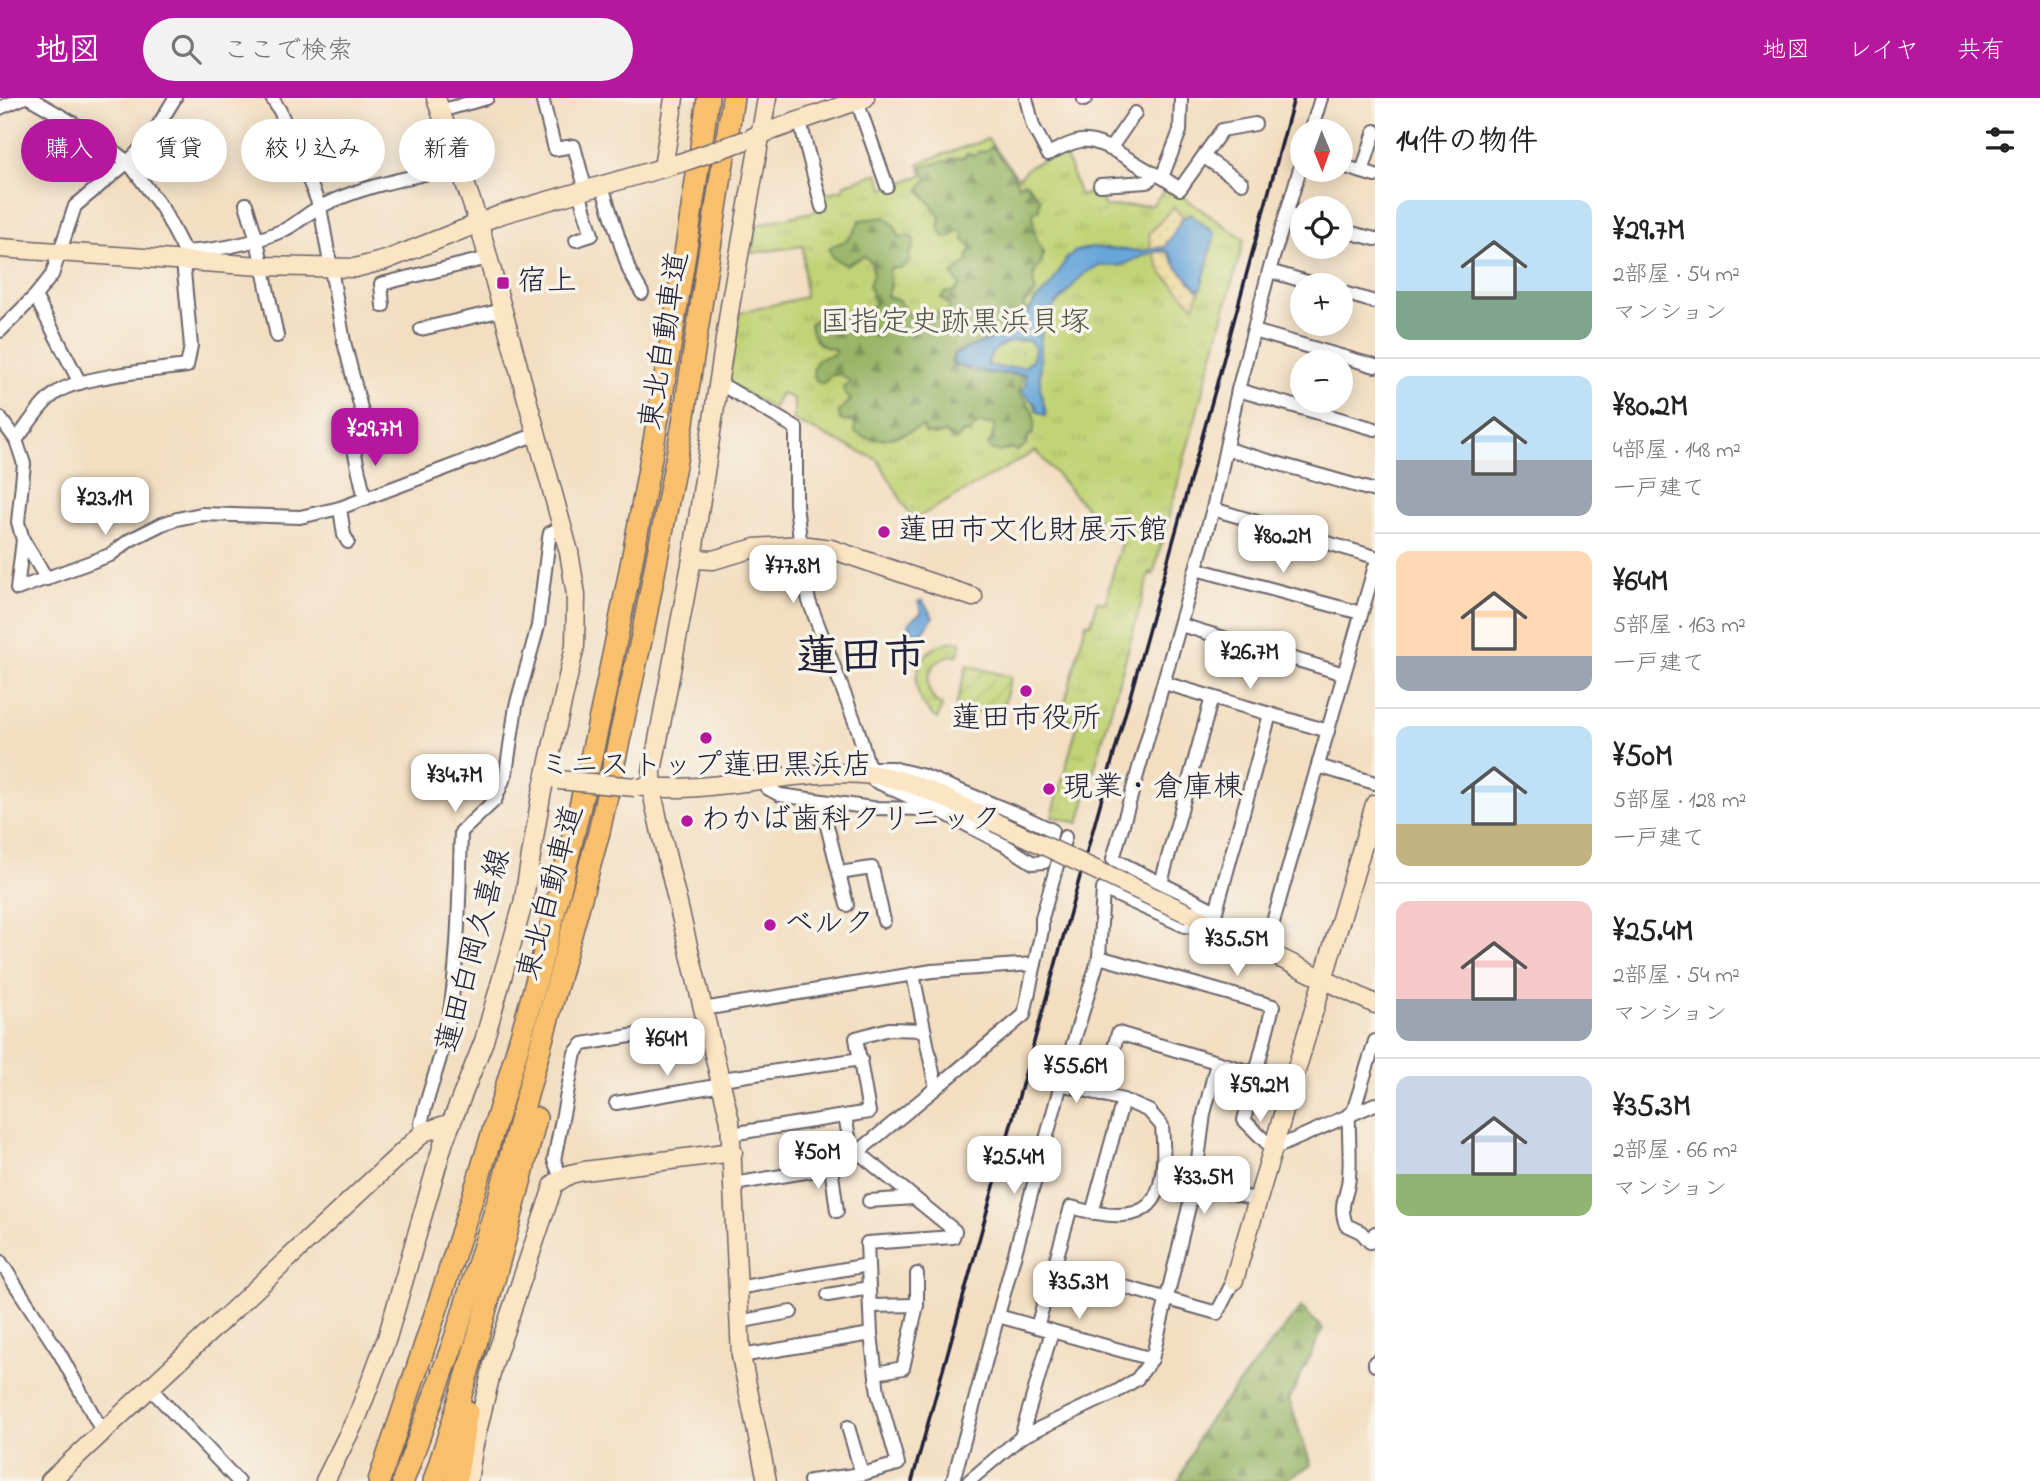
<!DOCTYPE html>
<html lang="ja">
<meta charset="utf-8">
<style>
:root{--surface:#fff;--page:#f2f2f2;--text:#222;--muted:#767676;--line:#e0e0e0;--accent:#b5179e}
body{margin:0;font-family:"Indie Flower","Klee One",sans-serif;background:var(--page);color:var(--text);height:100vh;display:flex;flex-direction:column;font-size:26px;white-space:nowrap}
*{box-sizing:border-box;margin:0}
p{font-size:23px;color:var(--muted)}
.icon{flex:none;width:38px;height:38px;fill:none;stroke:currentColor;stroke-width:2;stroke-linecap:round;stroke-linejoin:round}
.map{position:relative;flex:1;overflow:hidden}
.drawer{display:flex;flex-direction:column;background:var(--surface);width:665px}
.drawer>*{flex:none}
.guide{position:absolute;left:21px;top:21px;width:665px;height:63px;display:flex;gap:14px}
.needle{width:46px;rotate:179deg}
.controls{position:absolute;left:1290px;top:21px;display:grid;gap:14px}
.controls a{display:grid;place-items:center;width:63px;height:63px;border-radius:50%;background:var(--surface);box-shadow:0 4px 18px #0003;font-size:35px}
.price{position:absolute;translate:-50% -60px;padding:0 16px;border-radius:14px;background:#fff;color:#222;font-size:23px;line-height:46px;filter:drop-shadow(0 2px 4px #0008)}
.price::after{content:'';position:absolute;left:50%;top:42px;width:21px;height:16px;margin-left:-10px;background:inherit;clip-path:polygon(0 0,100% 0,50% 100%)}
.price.active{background:var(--accent);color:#fff}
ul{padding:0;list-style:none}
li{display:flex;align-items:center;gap:21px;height:175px;padding:0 21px}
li+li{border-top:2px solid var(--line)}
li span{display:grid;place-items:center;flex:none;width:196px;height:140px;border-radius:14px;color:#555}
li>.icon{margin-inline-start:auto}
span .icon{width:84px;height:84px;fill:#fffc;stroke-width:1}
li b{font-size:30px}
h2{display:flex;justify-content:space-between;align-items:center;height:84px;padding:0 21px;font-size:30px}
.chip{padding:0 24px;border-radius:32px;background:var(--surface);box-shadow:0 4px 18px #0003;font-size:24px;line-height:63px}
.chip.active{background:var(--accent);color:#fff}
header{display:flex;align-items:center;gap:42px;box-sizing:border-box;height:98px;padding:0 35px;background:var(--accent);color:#fff}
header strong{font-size:33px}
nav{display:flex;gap:38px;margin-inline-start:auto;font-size:24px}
.search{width:490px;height:63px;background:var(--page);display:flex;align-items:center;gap:18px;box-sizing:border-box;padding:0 24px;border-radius:38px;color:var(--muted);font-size:26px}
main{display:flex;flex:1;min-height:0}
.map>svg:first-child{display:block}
</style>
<header>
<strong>地図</strong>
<div class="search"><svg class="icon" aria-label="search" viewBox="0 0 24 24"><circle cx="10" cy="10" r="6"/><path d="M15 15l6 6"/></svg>ここで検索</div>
<nav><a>地図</a><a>レイヤ</a><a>共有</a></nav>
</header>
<main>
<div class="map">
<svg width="1375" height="1383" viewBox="0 0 1375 1383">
<defs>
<pattern id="grass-tufts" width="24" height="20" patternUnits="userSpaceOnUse" patternTransform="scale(1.75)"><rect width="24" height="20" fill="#c1d376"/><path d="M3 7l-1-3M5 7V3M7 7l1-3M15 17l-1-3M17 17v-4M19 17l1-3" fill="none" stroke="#a6b567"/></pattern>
<pattern id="forest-firs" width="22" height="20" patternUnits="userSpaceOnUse" patternTransform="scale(1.75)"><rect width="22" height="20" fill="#98b567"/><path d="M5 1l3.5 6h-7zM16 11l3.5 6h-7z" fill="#7c9356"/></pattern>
<pattern id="sand-dots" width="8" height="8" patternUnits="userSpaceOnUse" patternTransform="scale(1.75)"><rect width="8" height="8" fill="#eeda9e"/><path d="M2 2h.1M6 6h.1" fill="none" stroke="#ccbb89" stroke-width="1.8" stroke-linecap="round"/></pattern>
<pattern id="garden-furrows" width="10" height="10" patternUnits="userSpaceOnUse" patternTransform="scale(1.75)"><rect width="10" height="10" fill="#c1d376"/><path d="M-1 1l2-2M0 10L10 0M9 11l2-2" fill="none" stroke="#a6b567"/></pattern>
</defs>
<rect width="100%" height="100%" fill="#f7f3e8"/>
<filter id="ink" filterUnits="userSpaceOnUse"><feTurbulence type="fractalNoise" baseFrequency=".0143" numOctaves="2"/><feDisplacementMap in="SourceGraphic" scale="14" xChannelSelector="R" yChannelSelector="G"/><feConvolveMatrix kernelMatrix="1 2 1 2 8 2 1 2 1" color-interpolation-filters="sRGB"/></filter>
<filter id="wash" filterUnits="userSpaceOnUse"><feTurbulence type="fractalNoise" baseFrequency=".00686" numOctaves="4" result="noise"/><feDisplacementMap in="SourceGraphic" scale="28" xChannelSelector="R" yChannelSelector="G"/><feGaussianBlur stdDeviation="1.57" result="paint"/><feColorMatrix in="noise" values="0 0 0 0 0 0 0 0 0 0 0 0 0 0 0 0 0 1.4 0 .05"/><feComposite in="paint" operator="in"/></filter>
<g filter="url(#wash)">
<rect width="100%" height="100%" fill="#f3dec1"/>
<g fill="url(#grass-tufts)" stroke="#727a58" stroke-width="2">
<path d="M 988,41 L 1018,80 L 1030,68 L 1064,53 L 1080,98 L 1098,92 L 1105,109 L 1152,107 L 1168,89 L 1244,141 L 1153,477 L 1150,474 L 1079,725 L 1052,718 L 1078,625 L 1061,619 L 1086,525 L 1091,526 L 1097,503 L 1105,505 L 1121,444 L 1080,403 L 1036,353 L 913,422 L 878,362 L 794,323 L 794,301 L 781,295 L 773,311 L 728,285 L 739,215 L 805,199 L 803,148 L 752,155 L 756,127 L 820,112 L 823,96 L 844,91 L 843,87 L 878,75 L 884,91 L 922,77 L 919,65 Z"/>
<path d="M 955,543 L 961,544 L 958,557 C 929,556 916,592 942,608 L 937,621 C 904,597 911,548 955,543 Z"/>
</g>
<g fill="url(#forest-firs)" stroke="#5d6c51" stroke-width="2">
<path d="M 992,48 L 1013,75 L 1018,87 L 1024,84 L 1026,85 L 1040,101 L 1039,111 L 1034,114 L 1033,118 C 1034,126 1034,134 1036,141 C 1038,146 1043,151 1043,156 C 1044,169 1027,171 1036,193 L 1031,201 L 1023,206 L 1026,213 C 1019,238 976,244 954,255 L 951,263 L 954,268 L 963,269 L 971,274 L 1023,277 L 1019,296 C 1033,309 1037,317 1033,336 L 1028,339 L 1026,347 L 1017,353 L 1012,350 L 1000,354 L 990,351 L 987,347 L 991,344 L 995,327 L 992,325 L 987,327 L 982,325 L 973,330 L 970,336 L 963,334 L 958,341 L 953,342 L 946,335 L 936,337 L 925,335 L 923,328 C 902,337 875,349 855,334 L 855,324 L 840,322 L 839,313 L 851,302 L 845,296 L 843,290 L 851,284 L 840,276 L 830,278 L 824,286 L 817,284 C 812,274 812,270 818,261 L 832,257 L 835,254 L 834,251 C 818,249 812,240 810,226 L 824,215 L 848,215 L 856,210 L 861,212 L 862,216 L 875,206 L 869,188 L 873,176 L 872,165 L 864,158 L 846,167 L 832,159 L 829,150 C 834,146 840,146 846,142 C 854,137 856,130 860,122 L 885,119 L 894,127 L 900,139 L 909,137 L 914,142 L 914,148 L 909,156 L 910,163 L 902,170 L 891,170 L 889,173 L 891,188 L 887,198 L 899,203 L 915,224 L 929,223 L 938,218 L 937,213 L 949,213 L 950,209 L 941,199 L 947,194 L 954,194 L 960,187 L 952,177 L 969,162 L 967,159 L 972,151 L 963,141 L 963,135 L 960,132 L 956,133 L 951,139 L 945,140 C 937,129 938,130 940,118 L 919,91 L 927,81 L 922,69 L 945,63 L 950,64 L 950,61 L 965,59 L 966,56 L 976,57 L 978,54 L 986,53 Z"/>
<path d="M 1301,1209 L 1323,1231 L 1289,1302 L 1311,1367 L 1283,1383 L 1179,1383 L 1202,1331 Z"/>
</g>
<g fill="url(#sand-dots)" stroke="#887e6c" stroke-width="2">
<path d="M 1173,109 L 1184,119 L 1165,149 L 1151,150 L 1149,136 Z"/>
<path d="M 1153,154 L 1167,154 L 1178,170 L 1198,192 L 1200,192 L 1194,208 L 1162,175 Z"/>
</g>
<path fill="url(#garden-furrows)" stroke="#727a58" stroke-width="2" d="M 967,567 L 1011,579 L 1000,620 L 956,608 Z"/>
<g fill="#68a6da" stroke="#45648a" stroke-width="2" fill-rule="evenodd">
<path d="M 1190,116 L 1215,136 L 1201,191 L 1198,192 L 1178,170 L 1168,153 C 1149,152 1138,161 1122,167 C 1114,170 1104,166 1096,169 C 1083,174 1076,184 1068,194 C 1062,201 1054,207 1049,214 C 1036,234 1041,263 1040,287 C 1040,297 1046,308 1046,318 L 1036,313 L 1036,307 L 1022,294 L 1026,285 L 1025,276 L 992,275 L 955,267 L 953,261 L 956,256 L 1018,230 L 1035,203 L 1051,187 L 1067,160 L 1074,154 L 1091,149 L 1140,153 L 1165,149 L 1182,121 ZM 1029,243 C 1038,250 1034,253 1032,263 L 1029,263 L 1027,268 L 1002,270 L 988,267 C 989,248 1012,241 1029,243 Z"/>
<path d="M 922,502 L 933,519 L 923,534 L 914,535 L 909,527 L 910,523 L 922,514 L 918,504 Z"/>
</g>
</g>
<g filter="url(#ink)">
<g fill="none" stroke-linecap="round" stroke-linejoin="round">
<defs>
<g id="street">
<path d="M 272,0 L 280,13 L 320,109 L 344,244 L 367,334 L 389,331"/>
<path d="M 542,0 L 555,51 L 574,48 L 586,93"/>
<path d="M 1026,0 L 1033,28 L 1048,56 C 1058,51 1069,45 1080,43 C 1104,39 1139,71 1162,79 L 1180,33 L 1181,0"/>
<path d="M 1084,2 L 1086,0"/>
<path d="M 857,3 L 887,88"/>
<path d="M 0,10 L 23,0"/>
<path d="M 440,13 L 487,0"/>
<path d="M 800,24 L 822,109"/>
<path d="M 1311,33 L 1321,0"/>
<path d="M 1110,51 L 1135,15"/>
<path d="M 1204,59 L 1242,85"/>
<path d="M 1340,67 L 1375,78"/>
<path d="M 1362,74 L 1375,33"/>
<path d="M 1162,79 L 1180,91 L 1222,32 L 1255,26"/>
<path d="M 1100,87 L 1147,84 L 1154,77"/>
<path d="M 602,88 L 629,172 L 642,195"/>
<path d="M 246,106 L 257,142 L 277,238"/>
<path d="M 1286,116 L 1302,121"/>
<path d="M 1340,132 L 1375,141"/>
<path d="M 576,142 L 592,137 L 579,94"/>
<path d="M 185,154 C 219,152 252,146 284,132 C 297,126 307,115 320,109 C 363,87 413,79 460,68"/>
<path d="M 1269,173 L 1318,187"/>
<path d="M 1340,194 L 1375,204"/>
<path d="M 35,198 L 80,285"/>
<path d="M 383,208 L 381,186 L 488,160"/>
<path d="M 421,231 L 503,212"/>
<path d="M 0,233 L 35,198 L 52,177 L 75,108 L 128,64 L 150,41 L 175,0"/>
<path d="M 1254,233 L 1375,268"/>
<path d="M 719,285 L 796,330 L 796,406 L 804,478 L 809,503 L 858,632 L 869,670"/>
<path d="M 1238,292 L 1375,331"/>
<path d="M 0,320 L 16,342 L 24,366 L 18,424 L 23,442 L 17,491 L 110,457 L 130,442 L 162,426 L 177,421 L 201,416 L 300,419 L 340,410 L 537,336"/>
<path d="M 16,342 C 29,326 41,304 59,293 C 83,278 157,272 187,268 L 191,248 L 183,163 L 185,154 L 162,110 L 128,64 L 85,32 L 30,0"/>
<path d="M 353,347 L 365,401"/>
<path d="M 1227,351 L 1375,393"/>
<path d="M 340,410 L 344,437 L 348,444"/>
<path d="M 1213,411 L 1375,459"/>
<path d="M 23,442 L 47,481"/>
<path d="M 1196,471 L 1361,515"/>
<path d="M 1181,527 L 1344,576"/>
<path d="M 1164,585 L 1328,633"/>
<path d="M 1318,668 L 1375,685"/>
<path d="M 870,670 L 892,670 L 924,678 L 1022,718 L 1052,732 L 1044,764 L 1033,765 L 1005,747 L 940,713 L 873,682"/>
<path d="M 764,682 L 767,690 L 780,697 L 872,710 L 929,711"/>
<path d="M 821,704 L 847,807"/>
<path d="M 839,775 L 872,770 L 884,823"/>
<path d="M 1161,785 L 1212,599"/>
<path d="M 1215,817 L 1270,616"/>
<path d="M 1224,831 L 1210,810 L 1113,761 L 1213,411 L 1238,292 L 1269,173 L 1302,64"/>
<path d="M 1265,852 L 1375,468"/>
<path d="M 1099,859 L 1273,908 L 1244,1022 L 1273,1051 L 1375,1006"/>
<path d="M 913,876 L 936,990 L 1024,917 L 1042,832 L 1042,820 L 1065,739"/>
<path d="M 703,911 L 932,873 L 1035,866"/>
<path d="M 721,981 L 861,961"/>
<path d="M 1101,997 L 1118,935 L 1254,975"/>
<path d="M 616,1005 L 722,987"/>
<path d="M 1353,1014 L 1375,943"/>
<path d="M 1349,1016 C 1348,1037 1351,1057 1349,1078 C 1348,1100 1338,1103 1346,1127 L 1361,1134 L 1370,1144 L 1375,1135"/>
<path d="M 845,1019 L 853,1058"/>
<path d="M 424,1034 L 421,1026 C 428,993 442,961 448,927 C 459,863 459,798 461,734 L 495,702 L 506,675 L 516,608 L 538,528 L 549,440 L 550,435 L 563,429"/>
<path d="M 731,1036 L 869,1014 L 856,940 L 889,931 L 924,932"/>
<path d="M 831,1068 L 837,1113"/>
<path d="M 1164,1076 L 1257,1102"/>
<path d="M 561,1080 L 554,1062 L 575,955 L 583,946 L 707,925"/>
<path d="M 734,1086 L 823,1071 L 853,1058 L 936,990"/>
<path d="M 869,1103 L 914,1100"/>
<path d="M 1092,1115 L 1123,1002"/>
<path d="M 0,1163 L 60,1256 L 102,1333"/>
<path d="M 1054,1169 L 1217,1215 L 1234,1182"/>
<path d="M 917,1176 L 917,1207"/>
<path d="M 737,1190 L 868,1167"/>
<path d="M 828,1197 L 869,1190"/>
<path d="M 870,1208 L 917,1207 L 903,1270 L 876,1275"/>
<path d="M 998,1218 L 1152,1261"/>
<path d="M 738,1224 L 791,1214"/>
<path d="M 1037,1229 L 1071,1109 C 1151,1132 1169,1107 1162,1028 L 1149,1013 L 1123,1002 L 1061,986"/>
<path d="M 741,1258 L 871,1236"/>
<path d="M 1375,1264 L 1375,1267"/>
<path d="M 149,1289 L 238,1383"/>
<path d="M 848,1329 L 862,1376"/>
<path d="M 1021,1339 L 1052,1233"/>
<path d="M 810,1383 L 862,1376 L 898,1366 L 878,1295 L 871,1236 L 867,1145 L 953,1139 L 955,1133 L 859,1055"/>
<path d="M 953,1383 L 1061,986 L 1099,859 L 1103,791 L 1185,828 L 1211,831"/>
<path d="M 969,1383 L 1021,1339 L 1116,1294 L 1137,1281 L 1152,1261 L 1195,1084 L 1204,1016 L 1217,965"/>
</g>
<g id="secondary">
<path d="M 753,39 L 865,0"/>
<path d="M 663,70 L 674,0"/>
<path d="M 0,150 L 261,168 L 355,170 L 386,162 L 502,116 L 680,65"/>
<path d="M 692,461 L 713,462 L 755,450 L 801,447 L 831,451 L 973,499"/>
<path d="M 643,689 C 720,696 797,668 874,677 C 916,682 956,706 994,724"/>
<path d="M 1189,816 L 1375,906"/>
<path d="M 1234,1182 L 1375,706"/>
<path d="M 50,1383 L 424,1034 L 451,1025"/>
<path d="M 325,1383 L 358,1317 L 387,1240 L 444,1043 L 484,943 L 523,806 L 541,698 L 575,548 L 576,497 L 569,454 L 479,126 L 436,0"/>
<path d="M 468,1383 L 473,1351 L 493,1267 L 554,1086 L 570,1076 L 584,1073 L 733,1054"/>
<path d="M 767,1383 L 741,1258 L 730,1023 L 661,735 L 653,699 L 652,674 L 692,461 L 730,208 L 767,0"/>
</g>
<g id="highway">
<path d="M 379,1383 C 446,1187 511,989 561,788 C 625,528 671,265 708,0"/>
<path d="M 403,1383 L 454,1243 L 498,1103 L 599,734 L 642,538 L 682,331 L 733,0"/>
<path d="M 434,1383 C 473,1263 506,1143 536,1020"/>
<path d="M 456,1383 L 467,1313"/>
</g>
</defs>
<use href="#street" stroke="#6b646a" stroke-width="16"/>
<use href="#secondary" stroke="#6b646a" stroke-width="21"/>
<use href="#highway" stroke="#6b646a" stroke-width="24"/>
<use href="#street" stroke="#fff" stroke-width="12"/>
<use href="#secondary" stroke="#fce5c4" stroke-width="18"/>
<use href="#highway" stroke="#f8bf6c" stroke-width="21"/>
<path stroke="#22223b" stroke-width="3.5" d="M 912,1383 L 1216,289 L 1294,0"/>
<defs>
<g id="secondary-bridge">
<path d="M 680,65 L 746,42"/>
<path d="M 558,682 L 635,689"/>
<path d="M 994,724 L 1189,816"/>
</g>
</defs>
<use href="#secondary-bridge" stroke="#6b646a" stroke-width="21" stroke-linecap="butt"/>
<use href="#secondary-bridge" stroke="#fce5c4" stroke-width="18"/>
</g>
</g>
<g fill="#b5179e" stroke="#f7f3e8" stroke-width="2.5">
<rect x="496" y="178" width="14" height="14" rx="3.5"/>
<circle cx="884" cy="434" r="7"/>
<circle cx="1026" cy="593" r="7"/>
<circle cx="706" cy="640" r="7"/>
<circle cx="1049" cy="691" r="7"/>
<circle cx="687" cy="723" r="7"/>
<circle cx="770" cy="827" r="7"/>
</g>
<g text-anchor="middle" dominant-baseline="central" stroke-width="7" stroke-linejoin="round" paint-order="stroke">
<g font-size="30" fill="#22223b" stroke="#f7f3e8" text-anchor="start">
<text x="517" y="185">宿上</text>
<text x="898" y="434">蓮田市文化財展示館</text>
<text x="1026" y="622" text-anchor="middle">蓮田市役所</text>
<text x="706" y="669" text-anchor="middle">ミニストップ蓮田黒浜店</text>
<text x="1063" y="691">現業・倉庫棟</text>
<text x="701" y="723">わかば歯科クリニック</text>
<text x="784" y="827">ベルク</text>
</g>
<g font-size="30" fill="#52574d" stroke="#f7f3e8">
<text x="955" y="226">国指定史跡黒浜貝塚</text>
</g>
<g font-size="30" fill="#22223b" stroke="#f7f3e8">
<text transform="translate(666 243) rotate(-81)">東北自動車道</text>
<text transform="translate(552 795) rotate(-75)">東北自動車道</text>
<text transform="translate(475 853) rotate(-75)">蓮田白岡久喜線</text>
</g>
<g font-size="44" font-weight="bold" fill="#22223b" stroke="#f7f3e8">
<text x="861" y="561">蓮田市</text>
</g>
</g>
</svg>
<div class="controls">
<a><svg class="needle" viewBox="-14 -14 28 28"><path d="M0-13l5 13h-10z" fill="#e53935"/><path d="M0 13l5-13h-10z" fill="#767676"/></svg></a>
<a><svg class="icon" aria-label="locate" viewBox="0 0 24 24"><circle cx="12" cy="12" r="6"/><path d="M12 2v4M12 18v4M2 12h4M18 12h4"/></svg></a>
<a>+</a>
<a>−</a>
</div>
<b class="price active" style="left:375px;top:370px">¥29.7M</b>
<b class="price" style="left:105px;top:439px">¥23.1M</b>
<b class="price" style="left:1283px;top:477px">¥80.2M</b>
<b class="price" style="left:793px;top:507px">¥77.8M</b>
<b class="price" style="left:1250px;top:593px">¥26.7M</b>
<b class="price" style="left:455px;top:716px">¥34.7M</b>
<b class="price" style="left:1237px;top:880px">¥35.5M</b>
<b class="price" style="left:667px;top:980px">¥64M</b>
<b class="price" style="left:1076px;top:1007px">¥55.6M</b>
<b class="price" style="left:1260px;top:1026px">¥59.2M</b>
<b class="price" style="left:818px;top:1093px">¥50M</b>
<b class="price" style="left:1014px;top:1098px">¥25.4M</b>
<b class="price" style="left:1204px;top:1118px">¥33.5M</b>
<b class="price" style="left:1079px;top:1223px">¥35.3M</b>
<div class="guide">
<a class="chip active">購入</a>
<a class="chip">賃貸</a>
<a class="chip">絞り込み</a>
<a class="chip">新着</a>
</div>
</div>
<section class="drawer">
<h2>14件の物件<svg class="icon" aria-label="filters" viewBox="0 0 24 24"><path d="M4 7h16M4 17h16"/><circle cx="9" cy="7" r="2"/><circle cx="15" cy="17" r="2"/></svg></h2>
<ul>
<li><span style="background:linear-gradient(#bfe0f5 65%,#7fa58c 0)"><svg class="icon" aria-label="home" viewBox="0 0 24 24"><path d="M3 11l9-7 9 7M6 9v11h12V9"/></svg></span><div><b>¥29.7M</b><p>2部屋 · 54 m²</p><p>マンション</p></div></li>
<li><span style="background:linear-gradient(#bfe0f5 60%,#9aa5b1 0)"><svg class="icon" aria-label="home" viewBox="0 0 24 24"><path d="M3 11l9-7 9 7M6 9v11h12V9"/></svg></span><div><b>¥80.2M</b><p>4部屋 · 148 m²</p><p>一戸建て</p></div></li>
<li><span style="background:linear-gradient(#ffd9b3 75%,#9aa5b1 0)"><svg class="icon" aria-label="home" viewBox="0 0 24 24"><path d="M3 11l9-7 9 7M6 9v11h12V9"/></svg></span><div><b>¥64M</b><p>5部屋 · 163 m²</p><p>一戸建て</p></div></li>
<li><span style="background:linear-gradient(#bfe0f5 70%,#c2b280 0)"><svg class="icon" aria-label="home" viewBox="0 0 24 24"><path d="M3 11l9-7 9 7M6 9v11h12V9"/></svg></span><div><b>¥50M</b><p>5部屋 · 128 m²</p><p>一戸建て</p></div></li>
<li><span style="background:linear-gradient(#f6c9c9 70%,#9aa5b1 0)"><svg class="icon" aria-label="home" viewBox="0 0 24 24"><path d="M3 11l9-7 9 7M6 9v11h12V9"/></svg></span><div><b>¥25.4M</b><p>2部屋 · 54 m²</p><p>マンション</p></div></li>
<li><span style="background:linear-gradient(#c9d6e8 70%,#8fb573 0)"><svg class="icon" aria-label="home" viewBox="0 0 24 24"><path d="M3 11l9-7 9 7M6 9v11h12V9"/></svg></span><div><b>¥35.3M</b><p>2部屋 · 66 m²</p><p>マンション</p></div></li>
</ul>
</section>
</main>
